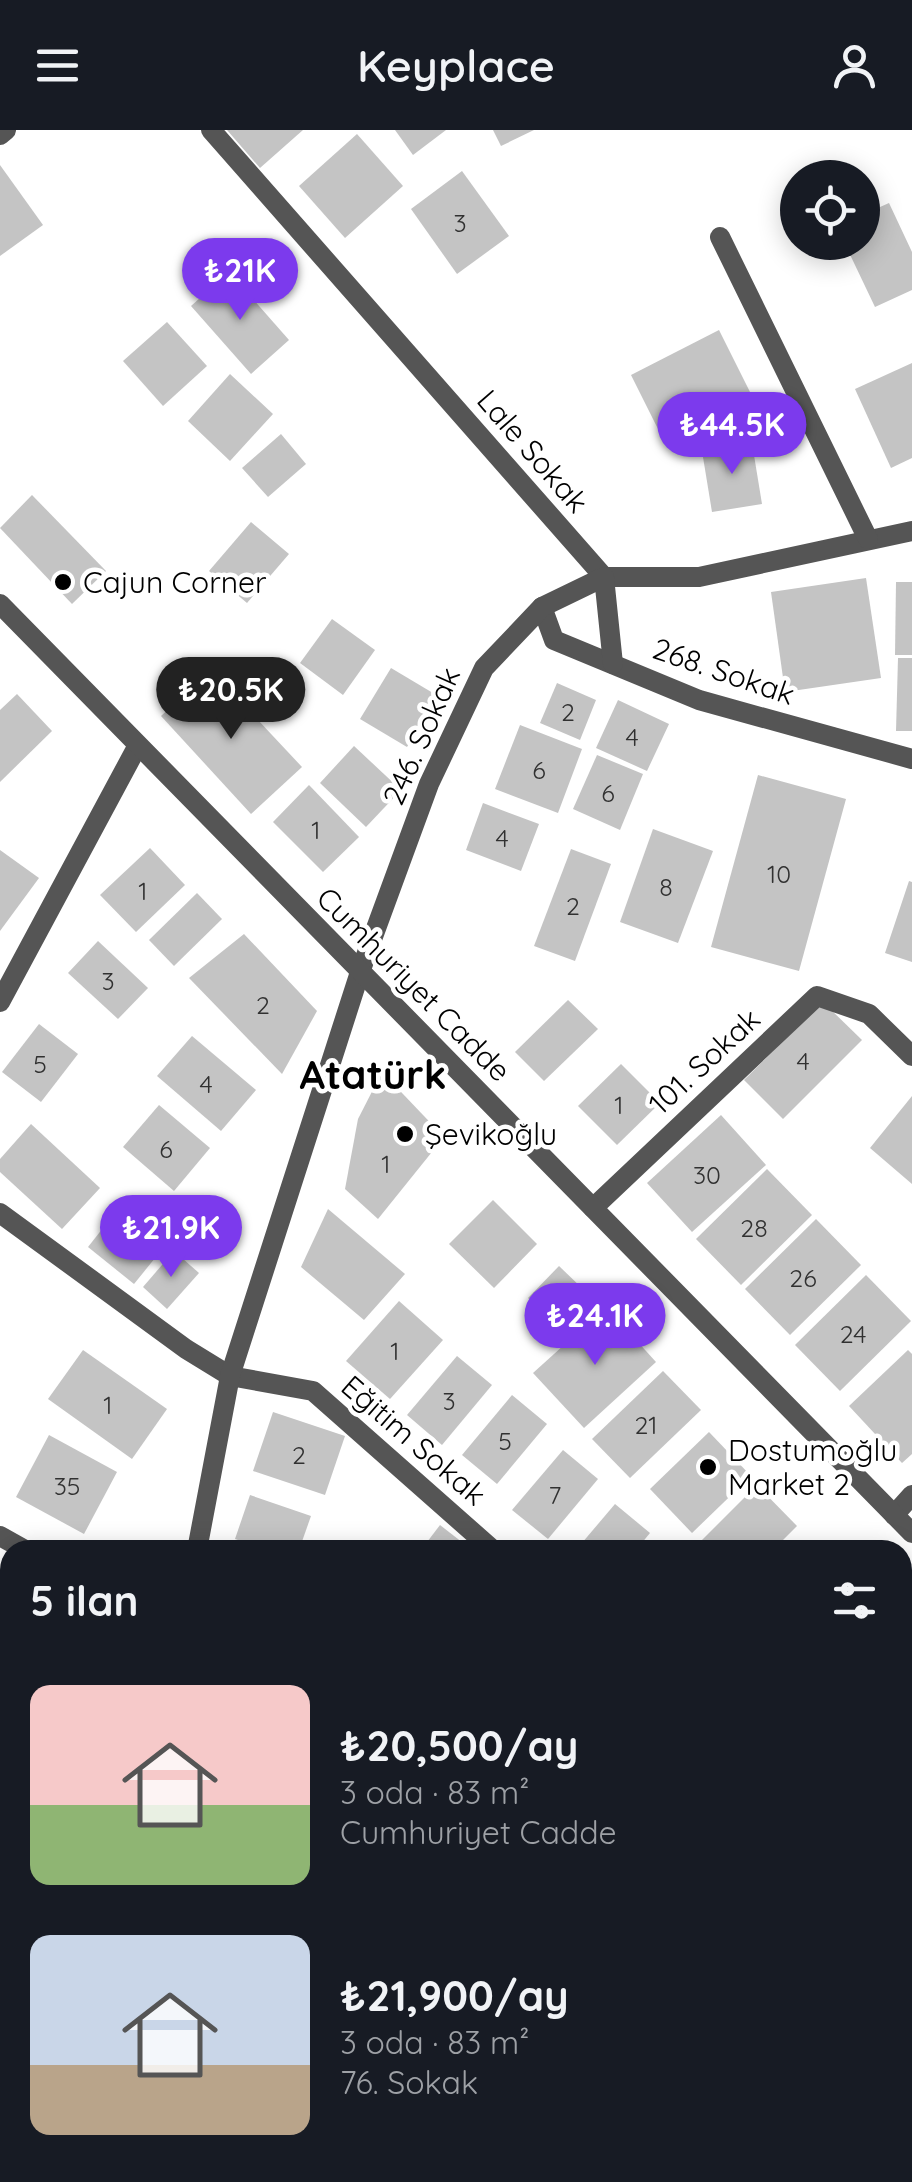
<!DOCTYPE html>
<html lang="tr">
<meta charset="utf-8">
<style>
:root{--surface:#171b24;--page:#242831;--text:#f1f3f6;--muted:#9ea1a6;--accent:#7c3aed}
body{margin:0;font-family:Quicksand,sans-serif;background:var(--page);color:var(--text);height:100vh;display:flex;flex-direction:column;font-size:38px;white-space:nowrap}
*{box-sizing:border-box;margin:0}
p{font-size:32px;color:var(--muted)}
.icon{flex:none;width:55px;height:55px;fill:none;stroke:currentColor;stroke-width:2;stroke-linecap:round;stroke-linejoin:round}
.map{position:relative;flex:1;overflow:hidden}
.side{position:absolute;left:0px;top:1410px;width:912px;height:642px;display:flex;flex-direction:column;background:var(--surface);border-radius:30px 30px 0 0;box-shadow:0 5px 25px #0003}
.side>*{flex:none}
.controls{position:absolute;left:780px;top:30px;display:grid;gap:20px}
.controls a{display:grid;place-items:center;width:100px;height:100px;border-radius:50%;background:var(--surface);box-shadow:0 5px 25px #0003;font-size:50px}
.price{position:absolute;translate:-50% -85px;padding:0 22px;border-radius:35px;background:var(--accent);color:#fff;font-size:32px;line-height:65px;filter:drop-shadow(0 2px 5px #0008)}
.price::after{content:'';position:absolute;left:50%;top:60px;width:30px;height:22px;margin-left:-15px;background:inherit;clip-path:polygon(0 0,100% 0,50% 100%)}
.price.current{background:#222;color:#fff}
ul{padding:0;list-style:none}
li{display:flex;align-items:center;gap:30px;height:250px;padding:0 30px}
li span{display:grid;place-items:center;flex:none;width:280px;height:200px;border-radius:20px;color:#555}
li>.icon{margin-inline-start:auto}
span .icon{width:120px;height:120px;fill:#fffc;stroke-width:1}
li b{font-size:42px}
h2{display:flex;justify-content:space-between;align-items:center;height:120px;padding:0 30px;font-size:42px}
header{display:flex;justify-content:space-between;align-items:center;height:130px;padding:0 30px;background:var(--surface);font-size:45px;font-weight:600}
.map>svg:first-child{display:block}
</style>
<header><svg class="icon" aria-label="menu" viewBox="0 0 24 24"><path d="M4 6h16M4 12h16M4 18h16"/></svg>Keyplace<svg class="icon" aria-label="person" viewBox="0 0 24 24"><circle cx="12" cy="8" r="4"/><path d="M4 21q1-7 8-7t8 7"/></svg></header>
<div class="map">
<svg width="912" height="2052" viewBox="0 0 912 2052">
<rect width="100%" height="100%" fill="#fff"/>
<g fill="#c4c4c4">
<path d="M 227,0 L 303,0 L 260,38 Z"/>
<path d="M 395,0 L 446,0 L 413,25 Z"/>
<path d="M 493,0 L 534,0 L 501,16 Z"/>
<path d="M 357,4 L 403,56 L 345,108 L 299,56 Z"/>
<path d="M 0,35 L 43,95 L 0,126 Z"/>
<path d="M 462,41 L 509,106 L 457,144 L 411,79 Z"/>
<path d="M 889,73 L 912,122 L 912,160 L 875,177 L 844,112 L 862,112 L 862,85 Z"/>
<path d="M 229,142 L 289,210 L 251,244 L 191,176 Z"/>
<path d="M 167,192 L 207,236 L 163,276 L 123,231 Z"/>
<path d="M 719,200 L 752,266 L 664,311 L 631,245 Z"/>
<path d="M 912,233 L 912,328 L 891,338 L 855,259 Z"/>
<path d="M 230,244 L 273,284 L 230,331 L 188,291 Z"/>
<path d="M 281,304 L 306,334 L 268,367 L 242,338 Z"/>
<path d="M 752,313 L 762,374 L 712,382 L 702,321 Z"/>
<path d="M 32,365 L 106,441 L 72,474 L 0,398 Z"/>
<path d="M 251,392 L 289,424 L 247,473 L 209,441 Z"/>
<path d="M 866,448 L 881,548 L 785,562 L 771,462 Z"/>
<path d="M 896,452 L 912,452 L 912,525 L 895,525 Z"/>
<path d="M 332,489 L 375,520 L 343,565 L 300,533 Z"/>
<path d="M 898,528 L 912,528 L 912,601 L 896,601 Z"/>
<path d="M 391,538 L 438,566 L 407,617 L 360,589 Z"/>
<path d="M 211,540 L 302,637 L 251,684 L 161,586 Z"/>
<path d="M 557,553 L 596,570 L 580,610 L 540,593 Z"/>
<path d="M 17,564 L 52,601 L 0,652 L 0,580 Z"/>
<path d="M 618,570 L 669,594 L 647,641 L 596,618 Z"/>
<path d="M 520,595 L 582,619 L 558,683 L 495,659 Z"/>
<path d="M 354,616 L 401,660 L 366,697 L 320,653 Z"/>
<path d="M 597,625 L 643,644 L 620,700 L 573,679 Z"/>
<path d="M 758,645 L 846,669 L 799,841 L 711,817 Z"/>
<path d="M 309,655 L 359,707 L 323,742 L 273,692 Z"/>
<path d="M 483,673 L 539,694 L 521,741 L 466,720 Z"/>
<path d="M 653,699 L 713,721 L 678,813 L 620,792 Z"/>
<path d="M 150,718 L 185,755 L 136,802 L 100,765 Z"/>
<path d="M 571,719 L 611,734 L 575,831 L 534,816 Z"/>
<path d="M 0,720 L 39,748 L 0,801 Z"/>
<path d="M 909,751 L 912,752 L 912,832 L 885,823 Z"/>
<path d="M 197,763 L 222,789 L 174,836 L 149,810 Z"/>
<path d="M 244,804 L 317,881 L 282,944 L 189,848 Z"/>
<path d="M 98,811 L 148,858 L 118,889 L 68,843 Z"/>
<path d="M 568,870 L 598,899 L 544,951 L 515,922 Z"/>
<path d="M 823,872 L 862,910 L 783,989 L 744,950 Z"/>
<path d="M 39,894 L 78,924 L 41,972 L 2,942 Z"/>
<path d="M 192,906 L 256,960 L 221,1001 L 157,946 Z"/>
<path d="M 621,934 L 660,973 L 617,1015 L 578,976 Z"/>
<path d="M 382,942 L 444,1007 L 378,1089 L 345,1059 L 358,989 Z"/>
<path d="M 912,966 L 912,1054 L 870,1018 Z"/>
<path d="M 159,975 L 210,1018 L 174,1061 L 123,1017 Z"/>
<path d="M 721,985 L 766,1035 L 692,1102 L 647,1053 Z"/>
<path d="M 31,994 L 100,1058 L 62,1099 L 0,1042 L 0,1029 Z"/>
<path d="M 767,1039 L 812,1085 L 741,1155 L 696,1109 Z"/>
<path d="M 493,1070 L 537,1114 L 494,1158 L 449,1114 Z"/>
<path d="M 118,1079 L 164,1117 L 134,1154 L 88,1117 Z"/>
<path d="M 328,1079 L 405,1144 L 364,1190 L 301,1137 Z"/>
<path d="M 816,1089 L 861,1135 L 790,1205 L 745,1159 Z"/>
<path d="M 174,1121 L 199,1143 L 167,1179 L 143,1157 Z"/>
<path d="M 559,1136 L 585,1161 L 555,1194 L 528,1168 Z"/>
<path d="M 866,1145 L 911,1191 L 840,1261 L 795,1215 Z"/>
<path d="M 399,1171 L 443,1210 L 390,1269 L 346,1231 Z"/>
<path d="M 606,1177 L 656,1232 L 584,1298 L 533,1243 Z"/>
<path d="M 83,1220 L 167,1279 L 132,1329 L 48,1269 Z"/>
<path d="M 908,1220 L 912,1224 L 912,1324 L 902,1333 L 849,1276 Z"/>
<path d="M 457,1226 L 492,1255 L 442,1315 L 407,1285 Z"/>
<path d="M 663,1241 L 701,1280 L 630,1348 L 592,1309 Z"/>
<path d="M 512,1265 L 547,1294 L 497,1354 L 462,1325 Z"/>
<path d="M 273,1282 L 345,1306 L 325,1365 L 253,1341 Z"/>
<path d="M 709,1302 L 751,1346 L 692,1403 L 650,1359 Z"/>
<path d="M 49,1305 L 117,1342 L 84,1404 L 16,1367 Z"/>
<path d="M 563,1320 L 598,1349 L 548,1409 L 512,1380 Z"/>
<path d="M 757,1355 L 797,1396 L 773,1420 L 709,1420 L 701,1411 Z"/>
<path d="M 250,1365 L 311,1386 L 299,1420 L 267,1420 L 235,1409 Z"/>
<path d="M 615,1374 L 650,1403 L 636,1420 L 576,1420 Z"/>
<path d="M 440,1395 L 472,1420 L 421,1420 Z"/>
<path d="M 10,1500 L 10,1583 L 0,1575 L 0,1515 Z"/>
<path d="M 9,1735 L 10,1735 L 10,1782 L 0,1780 Z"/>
<path d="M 3,1797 L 10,1799 L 10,1847 L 0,1845 Z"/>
</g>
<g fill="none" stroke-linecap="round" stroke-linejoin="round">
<defs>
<g id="trunk">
<path d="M 0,1973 L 10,1974"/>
<path d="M 902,1976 L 912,1976"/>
<path d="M 0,2026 L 10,2027"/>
<path d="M 902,2028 L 912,2028"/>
</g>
</defs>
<use href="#trunk" stroke="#dbdbdb" stroke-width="32"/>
<g stroke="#555" stroke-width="20">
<path d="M 211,0 L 604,447 L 699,447 L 912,401"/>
<path d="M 0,5 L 6,0"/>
<path d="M 720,107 L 868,409"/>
<path d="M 542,477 L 554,510 L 699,570 L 912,629"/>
<path d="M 0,872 L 137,617"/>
<path d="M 593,1078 L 817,866 L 869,884 L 912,926"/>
<path d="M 0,1083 L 186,1219 L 230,1246 L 313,1261 L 493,1420"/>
<path d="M 894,1385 L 912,1365"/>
<path d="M 0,1406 L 25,1420"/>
<path d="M 197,1420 L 230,1246 L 360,842 L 429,654 L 484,538 L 542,477 L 604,447 L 613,534"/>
<path d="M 902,1630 L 912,1591"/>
<path d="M 20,2052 L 22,2042"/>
</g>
<path stroke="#555" stroke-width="20" d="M 0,474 L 912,1403"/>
<use href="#trunk" stroke="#000" stroke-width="28"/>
</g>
<g fill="#000" stroke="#fff" stroke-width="4">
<circle cx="63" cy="452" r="10"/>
<circle cx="405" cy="1004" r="10"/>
<circle cx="708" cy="1337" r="10"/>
</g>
<g text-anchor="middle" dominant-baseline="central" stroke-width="9" stroke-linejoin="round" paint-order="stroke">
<g font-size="25" fill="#313131">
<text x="460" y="92">3</text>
<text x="568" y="581">2</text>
<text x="632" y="606">4</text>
<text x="539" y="639">6</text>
<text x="608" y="662">6</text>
<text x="316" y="699">1</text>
<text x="502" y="707">4</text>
<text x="779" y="743">10</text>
<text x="666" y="756">8</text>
<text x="143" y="760">1</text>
<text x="573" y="775">2</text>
<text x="108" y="850">3</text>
<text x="263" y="874">2</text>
<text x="803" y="930">4</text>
<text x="40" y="933">5</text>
<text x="206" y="953">4</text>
<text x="619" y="974">1</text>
<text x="166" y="1018">6</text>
<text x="386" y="1033">1</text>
<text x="707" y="1044">30</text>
<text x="754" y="1097">28</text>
<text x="803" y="1147">26</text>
<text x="853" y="1203">24</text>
<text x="395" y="1220">1</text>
<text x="449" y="1270">3</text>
<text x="108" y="1274">1</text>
<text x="646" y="1294">21</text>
<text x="505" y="1310">5</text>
<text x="299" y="1324">2</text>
<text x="67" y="1355">35</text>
<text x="555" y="1364">7</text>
</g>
<g font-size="30" fill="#000" stroke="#fff">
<text transform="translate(533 321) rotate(49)">Lale Sokak</text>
<text transform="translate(724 541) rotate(19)">268. Sokak</text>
<text transform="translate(421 606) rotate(-66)">246. Sokak</text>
<text transform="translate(414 854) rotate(45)">Cumhuriyet Cadde</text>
<text transform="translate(704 931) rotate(-43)">101. Sokak</text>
<text transform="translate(414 1310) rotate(41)">Eğitim Sokak</text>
</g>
<g font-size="30" fill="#000" stroke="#fff" text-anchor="start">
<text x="83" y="452">Cajun Corner</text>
<text x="425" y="1004">Şevikoğlu</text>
<text x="728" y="1320">Dostumoğlu<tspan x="728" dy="34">Market 2</tspan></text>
</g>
<g font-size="40" font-weight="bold" fill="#000" stroke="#fff">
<text x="373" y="944">Atatürk</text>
</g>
</g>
</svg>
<div class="controls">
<a><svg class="icon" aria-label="locate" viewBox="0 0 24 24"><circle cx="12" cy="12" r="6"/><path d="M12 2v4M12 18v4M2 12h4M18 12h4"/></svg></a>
</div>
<b class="price" style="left:240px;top:193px">₺21K</b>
<b class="price" style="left:732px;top:347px">₺44.5K</b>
<b class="price current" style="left:231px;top:612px">₺20.5K</b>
<b class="price" style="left:171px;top:1150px">₺21.9K</b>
<b class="price" style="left:595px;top:1238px">₺24.1K</b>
<section class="side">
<h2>5 ilan<svg class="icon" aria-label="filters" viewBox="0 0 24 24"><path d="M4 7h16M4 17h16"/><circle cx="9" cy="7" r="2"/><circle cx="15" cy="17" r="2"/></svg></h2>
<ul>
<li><span style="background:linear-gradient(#f6c9c9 60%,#8fb573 0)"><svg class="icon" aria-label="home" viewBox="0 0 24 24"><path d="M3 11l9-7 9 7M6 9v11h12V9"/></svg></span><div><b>₺20,500/ay</b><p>3 oda · 83 m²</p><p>Cumhuriyet Cadde</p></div></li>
<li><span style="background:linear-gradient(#c9d6e8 65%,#b9a48a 0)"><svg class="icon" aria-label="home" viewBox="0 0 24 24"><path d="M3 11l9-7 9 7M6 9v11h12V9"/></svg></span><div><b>₺21,900/ay</b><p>3 oda · 83 m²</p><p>76. Sokak</p></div></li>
</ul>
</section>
</div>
